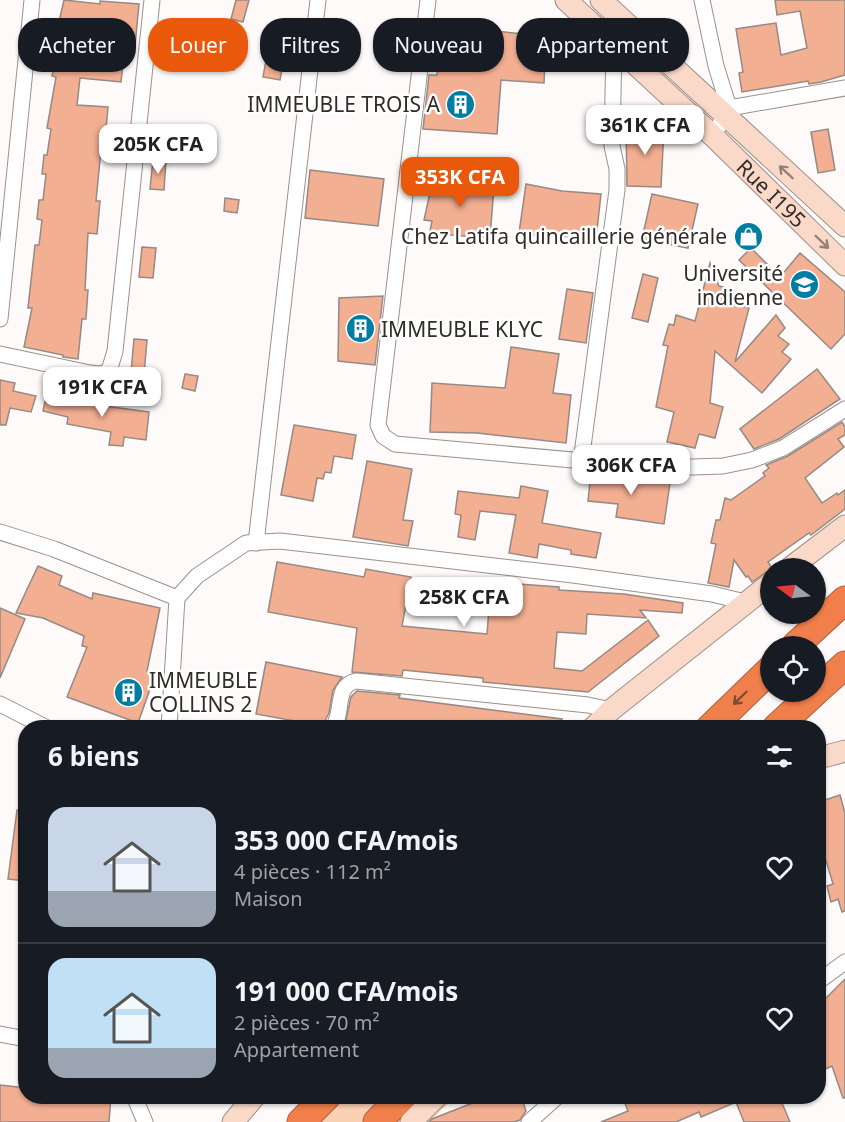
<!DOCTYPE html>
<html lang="fr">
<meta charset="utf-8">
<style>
:root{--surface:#171b24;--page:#242831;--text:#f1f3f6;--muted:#9ea1a6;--line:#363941;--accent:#ea580c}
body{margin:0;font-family:"Noto Sans",sans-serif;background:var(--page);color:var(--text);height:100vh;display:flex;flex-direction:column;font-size:22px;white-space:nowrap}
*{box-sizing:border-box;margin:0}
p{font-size:20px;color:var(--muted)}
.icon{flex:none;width:33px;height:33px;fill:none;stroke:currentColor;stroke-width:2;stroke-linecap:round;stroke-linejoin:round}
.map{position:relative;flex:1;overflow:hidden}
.panel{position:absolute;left:18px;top:720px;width:808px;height:384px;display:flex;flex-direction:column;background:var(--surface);border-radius:24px;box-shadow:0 2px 4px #0004}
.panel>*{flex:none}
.top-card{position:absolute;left:18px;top:18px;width:810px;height:54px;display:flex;gap:12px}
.needle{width:39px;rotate:285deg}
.tools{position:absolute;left:760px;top:558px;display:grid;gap:12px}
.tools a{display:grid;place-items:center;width:66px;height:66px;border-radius:50%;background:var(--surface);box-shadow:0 2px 4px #0004;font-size:30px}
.price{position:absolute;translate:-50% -51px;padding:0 14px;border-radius:12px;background:#fff;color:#222;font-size:20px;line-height:39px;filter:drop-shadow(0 2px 3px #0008)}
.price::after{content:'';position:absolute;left:50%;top:36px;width:18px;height:14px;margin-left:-9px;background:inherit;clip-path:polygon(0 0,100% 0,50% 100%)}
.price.selected{background:var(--accent);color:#fff}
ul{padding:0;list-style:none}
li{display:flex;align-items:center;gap:18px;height:150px;padding:0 30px}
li+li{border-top:2px solid var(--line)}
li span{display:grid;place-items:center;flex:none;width:168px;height:120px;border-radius:18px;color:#555}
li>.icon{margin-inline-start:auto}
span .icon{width:72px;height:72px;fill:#fffc;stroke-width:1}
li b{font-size:26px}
h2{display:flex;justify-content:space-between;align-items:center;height:72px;padding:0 30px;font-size:26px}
.pill{padding:0 21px;border-radius:24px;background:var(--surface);box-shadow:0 2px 4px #0004;font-size:21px;line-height:54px}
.pill.selected{background:var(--accent);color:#fff}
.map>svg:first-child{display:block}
</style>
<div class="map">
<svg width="845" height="1122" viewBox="0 0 845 1122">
<rect width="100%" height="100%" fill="#fdfaf9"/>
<path fill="#fbd1b4" d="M 323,1097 L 455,1097 L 429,1122 L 294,1122 Z"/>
<g fill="#f2af91" stroke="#978984" stroke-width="1.5">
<path d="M 64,0 L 100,4 L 100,1 L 139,4 L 135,46 L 125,45 L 121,82 L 80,78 L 77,105 L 108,107 L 105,140 L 102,139 L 96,201 L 100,201 L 97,234 L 88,233 L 85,290 L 88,290 L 86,319 L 82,319 L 78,359 L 63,357 L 63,355 L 24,347 L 32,308 L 28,308 L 35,245 L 39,245 L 42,220 L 37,219 L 39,200 L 43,200 L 46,174 L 42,174 L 44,155 L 47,155 L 51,129 L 47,128 L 56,77 L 52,76 L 62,30 L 57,30 Z"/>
<path d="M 236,0 L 249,0 L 243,22 L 231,19 Z"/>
<path d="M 775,0 L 845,0 L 845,75 L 821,82 L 809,84 L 808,81 L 742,92 L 739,73 L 743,72 L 736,29 L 776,23 L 781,55 L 807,48 L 800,11 L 777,15 Z"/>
<path d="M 441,20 L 470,22 L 469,29 L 537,35 L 535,59 L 545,60 L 544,83 L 501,80 L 497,134 L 423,129 L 429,75 L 437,75 Z"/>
<path d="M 221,52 L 237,55 L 234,70 L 218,67 Z"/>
<path d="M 266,60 L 283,63 L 280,80 L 263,77 Z"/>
<path d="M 626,127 L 664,128 L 661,187 L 627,186 Z"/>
<path d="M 828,129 L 835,170 L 818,173 L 811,132 Z"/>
<path d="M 153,159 L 166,160 L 164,190 L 150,189 Z"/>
<path d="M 310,170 L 384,179 L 378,226 L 305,218 Z"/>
<path d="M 434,174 L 466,181 L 465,184 L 494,187 L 490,238 L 451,235 L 430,231 L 432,221 L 424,220 Z"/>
<path d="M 526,184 L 562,191 L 601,194 L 596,239 L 549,235 L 549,238 L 519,233 Z"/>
<path d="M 652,194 L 698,204 L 688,248 L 642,239 Z"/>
<path d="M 225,198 L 239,200 L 237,213 L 224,211 Z"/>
<path d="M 142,247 L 156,248 L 153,278 L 139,277 Z"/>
<path d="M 751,248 L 780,277 L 800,253 L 845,292 L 845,334 L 831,349 L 739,260 Z"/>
<path d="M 710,263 L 719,286 L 732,289 L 730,296 L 738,298 L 736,304 L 749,308 L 735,362 L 776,315 L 785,328 L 778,336 L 789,344 L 782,352 L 791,359 L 762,393 L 715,351 L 710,403 L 723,407 L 715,438 L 699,434 L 695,448 L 667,442 L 674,412 L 656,407 L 668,346 L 663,345 L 669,324 L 674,325 L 676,315 L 695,321 Z"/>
<path d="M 643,274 L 658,278 L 648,322 L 632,318 Z"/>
<path d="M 567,289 L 593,293 L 586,343 L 559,339 Z"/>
<path d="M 383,296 L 375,365 L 338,361 L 339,298 Z"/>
<path d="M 134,339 L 147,340 L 144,374 L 131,372 Z"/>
<path d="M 511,347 L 559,354 L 553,393 L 571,395 L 566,443 L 477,433 L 430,432 L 432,383 L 505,388 Z"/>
<path d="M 817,369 L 840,399 L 779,439 L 754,449 L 740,429 Z"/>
<path d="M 185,374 L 198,376 L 195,391 L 182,388 Z"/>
<path d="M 0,380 L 15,383 L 13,391 L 36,396 L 31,412 L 10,408 L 6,425 L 0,425 Z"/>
<path d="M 72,397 L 105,403 L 105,406 L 149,412 L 146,440 L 124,437 L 123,446 L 109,445 L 111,432 L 67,424 L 68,417 L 43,411 L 46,398 L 71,404 Z"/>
<path d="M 842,422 L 845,427 L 845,435 L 838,439 L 844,447 L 805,478 L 822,503 L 837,493 L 838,495 L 845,490 L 845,509 L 811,535 L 809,533 L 768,562 L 772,568 L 752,582 L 748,576 L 746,577 L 734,560 L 729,587 L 708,583 L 716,544 L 711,543 L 716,520 L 720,520 L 725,498 L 731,500 L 765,476 L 763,473 L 769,468 L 766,465 L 788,456 Z"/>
<path d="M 294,425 L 356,435 L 352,459 L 334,456 L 331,473 L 325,472 L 323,479 L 317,478 L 313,501 L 281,495 Z"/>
<path d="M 367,461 L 412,469 L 403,520 L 413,521 L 408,546 L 353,537 Z"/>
<path d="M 591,471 L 670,483 L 664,524 L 616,517 L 618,504 L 588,501 Z"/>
<path d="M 521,486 L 548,491 L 542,523 L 601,533 L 596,558 L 571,554 L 571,550 L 539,544 L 537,558 L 509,553 L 516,515 L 480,511 L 475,540 L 458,537 L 461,515 L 455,514 L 458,491 L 519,498 Z"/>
<path d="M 277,562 L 364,577 L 366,569 L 411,577 L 402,626 L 487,634 L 491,582 L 559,587 L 559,590 L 624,594 L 683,603 L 682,613 L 640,610 L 646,618 L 587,614 L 586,634 L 557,632 L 554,668 L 582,671 L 648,620 L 659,636 L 588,692 L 483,682 L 483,678 L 403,670 L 402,676 L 352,672 L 357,628 L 268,612 Z"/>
<path d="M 38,566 L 62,576 L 59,585 L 92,599 L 93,593 L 160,608 L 147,671 L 155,675 L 138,723 L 67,697 L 87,647 L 82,646 L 84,636 L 43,618 L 16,613 Z"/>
<path d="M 0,608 L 25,619 L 0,678 Z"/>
<path d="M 266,662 L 342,677 L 333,690 L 329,713 L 322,726 L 256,714 Z"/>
<path d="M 357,691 L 400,695 L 399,698 L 562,719 L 562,728 L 421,728 L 397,724 L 396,728 L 344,728 L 351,697 Z"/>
<path d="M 840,795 L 845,813 L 845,911 L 842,912 L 838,899 L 831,902 L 827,886 L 833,884 L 824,854 L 822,855 L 819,846 L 819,802 Z"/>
<path d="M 17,810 L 26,811 L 26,881 L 8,879 Z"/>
<path d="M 845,979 L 845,1098 L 843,1098 L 832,1066 L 819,1072 L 819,1005 Z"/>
<path d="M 0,1085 L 26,1088 L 26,1096 L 111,1096 L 109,1122 L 0,1122 Z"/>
<path d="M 490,1096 L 521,1096 L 526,1111 L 520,1120 L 514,1122 L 429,1122 L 432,1119 Z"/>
<path d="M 622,1096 L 779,1096 L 790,1122 L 744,1122 L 736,1102 L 701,1117 L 699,1112 L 676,1122 L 601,1122 L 628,1111 Z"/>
</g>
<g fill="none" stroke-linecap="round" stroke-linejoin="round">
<defs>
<g id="street">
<path d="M 428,0 L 378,425 L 383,436 L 395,444 L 662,468 L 723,466 L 752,460 L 783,448 L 845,409"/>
<path d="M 702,0 L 716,66 L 729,108 L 713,136"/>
<path d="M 729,108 L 845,88"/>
<path d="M 0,319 L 32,0"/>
<path d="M 0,354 L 90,373 L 100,374 L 109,371 L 115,351 L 152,0"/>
<path d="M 581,462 L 617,190 L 617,169 L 612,146 L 614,44"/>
<path d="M 0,532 L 54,549 L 177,598"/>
<path d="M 256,543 L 318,0"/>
<path d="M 0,704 L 47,728"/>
<path d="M 169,728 L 177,598 L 197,576 L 246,543 L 280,541 L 573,575 L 712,594 L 745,602"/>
<path d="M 332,728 C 345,714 333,686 356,681 L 588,705 L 611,710"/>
<path d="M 819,981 L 845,962"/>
<path d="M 0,1034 L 26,1039"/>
<path d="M 134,1096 L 145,1122"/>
<path d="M 529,1122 L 558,1096"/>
</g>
<g id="secondary">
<path id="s1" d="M 566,0 L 713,136 L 845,265"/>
<path d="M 601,0 L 845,226"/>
<path d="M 790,568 L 845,526"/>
<path d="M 593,728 L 611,710 L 771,583"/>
<path d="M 819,758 L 845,751"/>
<path d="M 233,1122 L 255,1096"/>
<path d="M 411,1122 L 437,1096"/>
</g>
<g id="highway">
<path d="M 795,646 L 845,600"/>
<path d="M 816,691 L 845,665"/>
<path d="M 710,728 L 771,669"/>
<path d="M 776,728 L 815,692"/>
<path d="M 301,1122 L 327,1096"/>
<path d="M 377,1122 L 403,1096"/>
</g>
</defs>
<use href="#street" stroke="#9d9189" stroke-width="17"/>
<use href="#secondary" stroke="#9d9189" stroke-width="23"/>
<use href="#highway" stroke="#ae623f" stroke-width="29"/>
<use href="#street" stroke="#fff" stroke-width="15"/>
<use href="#secondary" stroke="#fbd9c9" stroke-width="21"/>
<use href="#highway" stroke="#f17f4b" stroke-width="27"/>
</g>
<defs><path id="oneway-shaft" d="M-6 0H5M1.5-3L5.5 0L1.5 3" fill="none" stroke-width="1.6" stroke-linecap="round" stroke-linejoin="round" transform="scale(1.5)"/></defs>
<g stroke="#968279">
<use href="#oneway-shaft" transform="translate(786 172) rotate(-137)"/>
<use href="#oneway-shaft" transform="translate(822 242) rotate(44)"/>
</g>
<use stroke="#7e4d37" href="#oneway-shaft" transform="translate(740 698) rotate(136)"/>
<defs>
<symbol id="building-disc" viewBox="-11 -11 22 22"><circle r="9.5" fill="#007da3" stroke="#fff"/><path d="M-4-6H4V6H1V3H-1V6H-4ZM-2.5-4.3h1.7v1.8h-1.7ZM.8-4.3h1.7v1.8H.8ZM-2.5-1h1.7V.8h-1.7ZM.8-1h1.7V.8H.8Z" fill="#fff"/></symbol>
<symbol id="shop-disc" viewBox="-11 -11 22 22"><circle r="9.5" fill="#007da3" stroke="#fff"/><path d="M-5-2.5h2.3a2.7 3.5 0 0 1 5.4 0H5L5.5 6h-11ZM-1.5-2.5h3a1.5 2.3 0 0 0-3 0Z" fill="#fff"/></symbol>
<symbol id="university-disc" viewBox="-11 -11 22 22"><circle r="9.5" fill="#007da3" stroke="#fff"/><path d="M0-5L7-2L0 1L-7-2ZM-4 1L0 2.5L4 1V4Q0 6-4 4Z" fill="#fff"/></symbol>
</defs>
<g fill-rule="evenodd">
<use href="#building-disc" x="444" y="88" width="33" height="33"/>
<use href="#shop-disc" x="732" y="220" width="33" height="33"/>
<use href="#university-disc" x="788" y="268" width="33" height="33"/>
<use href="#building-disc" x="344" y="312" width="33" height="33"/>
<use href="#building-disc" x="112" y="676" width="33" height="33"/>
</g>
<g text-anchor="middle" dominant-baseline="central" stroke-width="5" stroke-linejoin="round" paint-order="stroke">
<g font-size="21" fill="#312c29" stroke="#fff" text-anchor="end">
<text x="440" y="104">IMMEUBLE TROIS A</text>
<text x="727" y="236">Chez Latifa quincaillerie générale</text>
<text x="783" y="273">Université<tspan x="783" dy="24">indienne</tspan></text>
<text x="381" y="329" text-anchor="start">IMMEUBLE KLYC</text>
<text x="149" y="680" text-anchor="start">IMMEUBLE<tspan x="149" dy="24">COLLINS 2</tspan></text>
</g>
<g font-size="21" fill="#312c29" stroke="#fff">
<text stroke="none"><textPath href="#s1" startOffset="282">Rue I195</textPath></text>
</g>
</g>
</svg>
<div class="tools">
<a><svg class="needle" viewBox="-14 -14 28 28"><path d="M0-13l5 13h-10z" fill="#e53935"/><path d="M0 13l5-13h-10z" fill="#9ea1a6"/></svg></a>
<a><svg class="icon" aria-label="locate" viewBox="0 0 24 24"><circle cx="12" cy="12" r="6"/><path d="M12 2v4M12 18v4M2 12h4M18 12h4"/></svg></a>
</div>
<b class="price" style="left:645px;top:156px">361K CFA</b>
<b class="price" style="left:158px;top:175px">205K CFA</b>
<b class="price selected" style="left:460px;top:208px">353K CFA</b>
<b class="price" style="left:102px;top:418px">191K CFA</b>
<b class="price" style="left:631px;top:496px">306K CFA</b>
<b class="price" style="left:464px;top:628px">258K CFA</b>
<div class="top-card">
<a class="pill">Acheter</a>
<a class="pill selected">Louer</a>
<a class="pill">Filtres</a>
<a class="pill">Nouveau</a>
<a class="pill">Appartement</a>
</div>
<section class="panel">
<h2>6 biens<svg class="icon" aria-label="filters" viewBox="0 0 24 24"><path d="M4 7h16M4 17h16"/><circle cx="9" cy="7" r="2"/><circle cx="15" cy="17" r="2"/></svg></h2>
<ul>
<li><span style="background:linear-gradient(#c9d6e8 70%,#9aa5b1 0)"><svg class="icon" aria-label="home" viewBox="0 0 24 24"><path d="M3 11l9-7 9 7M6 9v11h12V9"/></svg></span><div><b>353 000 CFA/mois</b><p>4 pièces · 112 m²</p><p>Maison</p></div><svg class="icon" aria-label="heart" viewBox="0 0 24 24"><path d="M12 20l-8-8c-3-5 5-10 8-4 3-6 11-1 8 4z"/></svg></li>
<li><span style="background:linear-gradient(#bfe0f5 75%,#9aa5b1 0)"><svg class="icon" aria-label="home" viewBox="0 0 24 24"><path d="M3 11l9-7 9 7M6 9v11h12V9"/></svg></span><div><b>191 000 CFA/mois</b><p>2 pièces · 70 m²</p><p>Appartement</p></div><svg class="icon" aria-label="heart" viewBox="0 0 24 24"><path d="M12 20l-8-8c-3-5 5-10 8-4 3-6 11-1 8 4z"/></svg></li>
</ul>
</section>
</div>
